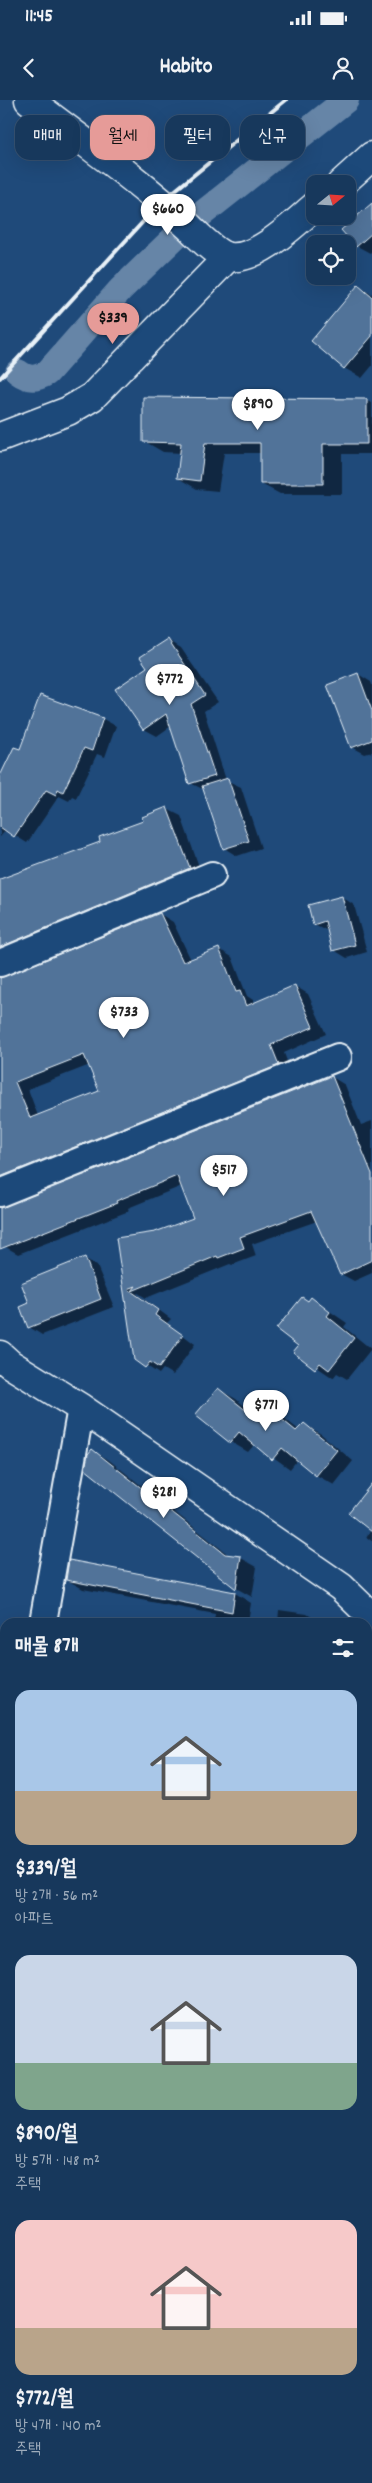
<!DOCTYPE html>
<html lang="ko">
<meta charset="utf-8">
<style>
:root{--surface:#17385c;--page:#244365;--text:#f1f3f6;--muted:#9eacbb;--line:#365272;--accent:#e69b98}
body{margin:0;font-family:Dekko,"Poor Story",sans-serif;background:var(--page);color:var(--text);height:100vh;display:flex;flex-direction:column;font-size:19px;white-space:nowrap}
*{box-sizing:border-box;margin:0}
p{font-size:16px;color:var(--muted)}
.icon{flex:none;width:28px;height:28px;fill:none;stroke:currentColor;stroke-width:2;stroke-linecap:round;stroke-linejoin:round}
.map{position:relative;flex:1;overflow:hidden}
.details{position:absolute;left:0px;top:1518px;width:372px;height:866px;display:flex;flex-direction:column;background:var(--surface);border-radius:15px 15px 0 0;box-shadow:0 5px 20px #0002,0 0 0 1px var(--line)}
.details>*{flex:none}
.guide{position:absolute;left:15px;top:15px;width:342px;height:45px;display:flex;gap:10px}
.needle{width:32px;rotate:72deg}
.buttons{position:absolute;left:306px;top:75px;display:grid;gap:10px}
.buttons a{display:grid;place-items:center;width:50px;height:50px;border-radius:10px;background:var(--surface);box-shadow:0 5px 20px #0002,0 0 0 1px var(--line);font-size:25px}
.price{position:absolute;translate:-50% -42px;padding:0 11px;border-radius:18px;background:#fff;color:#222;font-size:16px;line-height:32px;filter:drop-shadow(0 1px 2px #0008)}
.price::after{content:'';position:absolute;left:50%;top:30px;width:15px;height:11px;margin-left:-8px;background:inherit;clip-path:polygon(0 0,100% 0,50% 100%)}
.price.selected{background:var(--accent);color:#111}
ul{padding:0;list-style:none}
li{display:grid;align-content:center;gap:10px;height:265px;padding:0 15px}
li span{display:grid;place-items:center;height:155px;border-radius:15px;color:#555}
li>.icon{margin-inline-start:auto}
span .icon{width:90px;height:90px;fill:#fffc;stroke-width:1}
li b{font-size:21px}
h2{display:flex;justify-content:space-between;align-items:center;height:60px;padding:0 15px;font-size:21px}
.chip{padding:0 18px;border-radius:15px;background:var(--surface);box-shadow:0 5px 20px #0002,0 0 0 1px var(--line);font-size:18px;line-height:45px}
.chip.selected{background:var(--accent);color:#111}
.status{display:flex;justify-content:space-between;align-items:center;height:35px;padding:0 25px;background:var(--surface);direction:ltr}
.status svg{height:14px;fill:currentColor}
header{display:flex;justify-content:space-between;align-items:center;height:65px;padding:0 15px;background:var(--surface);font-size:22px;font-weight:700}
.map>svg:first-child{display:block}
</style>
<div class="status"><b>11:45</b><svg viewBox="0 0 49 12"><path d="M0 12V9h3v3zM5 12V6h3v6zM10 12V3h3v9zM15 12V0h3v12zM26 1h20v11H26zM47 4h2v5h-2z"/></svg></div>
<header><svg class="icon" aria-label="back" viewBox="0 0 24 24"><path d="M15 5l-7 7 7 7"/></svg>Habito<svg class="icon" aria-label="person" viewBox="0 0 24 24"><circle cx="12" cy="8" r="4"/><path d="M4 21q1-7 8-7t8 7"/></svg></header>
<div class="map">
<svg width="372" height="2383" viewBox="0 0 372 2383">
<rect width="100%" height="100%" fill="#1f4a7a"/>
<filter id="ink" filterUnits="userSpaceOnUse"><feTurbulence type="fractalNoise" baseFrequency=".02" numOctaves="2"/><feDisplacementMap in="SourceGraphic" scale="10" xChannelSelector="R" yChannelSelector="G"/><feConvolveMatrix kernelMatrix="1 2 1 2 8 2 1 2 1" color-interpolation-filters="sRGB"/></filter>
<g filter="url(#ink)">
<g fill="#0007" fill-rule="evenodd">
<path d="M 372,105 L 372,151 L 370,153 L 357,146 Z"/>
<path d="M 359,187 L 372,194 L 372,266 L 362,278 L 344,268 Z"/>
<path d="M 145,298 L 367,301 L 372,303 L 372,354 L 342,354 L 342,394 L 280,394 L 261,384 L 261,353 L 224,353 L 218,391 L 197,389 L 178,378 L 181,353 L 163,352 L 144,341 Z"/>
<path d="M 168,540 L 181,548 L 218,602 L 204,611 L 226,680 L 241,687 L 261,748 L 237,756 L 224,748 L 205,690 L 190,683 L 171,626 L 157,636 L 144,629 L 148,567 Z"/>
<path d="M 358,574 L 371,582 L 372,585 L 372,652 L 365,654 L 352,647 Z"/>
<path d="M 41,597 L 103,619 L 116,626 L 105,657 L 97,654 L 76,698 L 72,696 L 69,701 L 59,696 L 27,743 L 6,730 L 0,737 L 0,679 L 21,651 Z"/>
<path d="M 167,709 L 181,716 L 202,775 L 0,864 L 0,781 L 102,742 Z"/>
<path d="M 342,797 L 354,805 L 367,852 L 347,858 L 334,850 L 328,831 L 314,824 Z"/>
<path d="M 160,814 L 173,822 L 191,860 L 219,849 L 232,857 L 247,896 L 253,900 L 254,904 L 295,886 L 308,894 L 326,934 L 284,953 L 291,972 L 0,1094 L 0,879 ZM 90,965 L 101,991 L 38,1016 L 28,989 Z"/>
<path d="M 332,977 L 345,985 L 361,1025 L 372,1021 L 372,1173 L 354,1181 L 341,1174 L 317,1121 L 252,1144 L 256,1156 L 232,1165 L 230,1164 L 146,1198 L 138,1193 L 137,1194 L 171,1219 L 167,1223 L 195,1244 L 173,1275 L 163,1269 L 159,1274 L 136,1259 L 118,1139 L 156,1134 L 194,1118 L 182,1086 L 128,1108 L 129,1111 L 18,1154 L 4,1146 L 0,1137 L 0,1109 Z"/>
<path d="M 84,1158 L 97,1166 L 114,1207 L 42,1235 L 29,1227 L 30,1204 Z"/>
<path d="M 312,1199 L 347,1223 L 344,1227 L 371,1249 L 347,1279 L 337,1273 L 333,1278 L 295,1252 L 300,1246 L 309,1202 Z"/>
<path d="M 218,1289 L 236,1299 L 255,1315 L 263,1305 L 280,1315 L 299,1330 L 304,1324 L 321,1334 L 353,1361 L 334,1385 L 316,1375 L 297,1360 L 290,1369 L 255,1344 L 248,1352 L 231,1342 L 197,1315 Z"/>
<path d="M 92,1350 L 109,1360 L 230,1456 L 241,1458 L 257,1467 L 252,1497 L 236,1488 L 87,1369 Z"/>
<path d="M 372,1385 L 372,1441 L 366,1437 L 371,1430 Z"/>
<path d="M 67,1480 L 235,1493 L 251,1503 L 248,1522 L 214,1522 L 215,1514 L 83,1489 Z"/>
<path d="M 279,1510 L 307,1514 L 319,1522 L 278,1522 Z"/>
<path d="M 368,1558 L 372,1560 L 372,1720 L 368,1718 Z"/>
<rect x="368" y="1776" width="4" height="36"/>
<path d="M 368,1859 L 372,1860 L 372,1938 L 368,1937 Z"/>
</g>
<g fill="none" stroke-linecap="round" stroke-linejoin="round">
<g stroke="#6685a7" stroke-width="26">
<path d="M 198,117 L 346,0"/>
<path d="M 18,272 C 29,280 36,279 47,273 L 120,190 L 176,136"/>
</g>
</g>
<g fill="#517399" stroke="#e8f1f8" fill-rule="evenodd">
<path d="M 372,103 L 372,133 L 356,147 L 341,130 Z"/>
<path d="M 358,185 L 372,197 L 372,236 L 344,269 L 311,241 Z"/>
<path d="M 143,297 L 367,299 L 367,344 L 323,344 L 323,384 L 260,384 L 260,343 L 205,343 L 200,381 L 177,378 L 181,343 L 143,342 Z"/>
<path d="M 168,539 L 205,595 L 191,604 L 215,676 L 189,684 L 166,614 L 143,630 L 115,589 L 147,567 L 140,557 Z"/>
<path d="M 358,573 L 372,611 L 372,640 L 351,648 L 327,585 Z"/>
<path d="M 40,595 L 103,618 L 92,651 L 84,648 L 63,692 L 58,689 L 56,695 L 46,690 L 14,737 L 0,727 L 0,676 L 14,647 L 20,649 Z"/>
<path d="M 228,678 L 249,741 L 223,749 L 202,686 Z"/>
<path d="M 167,707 L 190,768 L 0,847 L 0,779 L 100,742 L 99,737 L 143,721 L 142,717 Z"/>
<path d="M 342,796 L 355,845 L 332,851 L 325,821 L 313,825 L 308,805 Z"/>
<path d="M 160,813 L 183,862 L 219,848 L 236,892 L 240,891 L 246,906 L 295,885 L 313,927 L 271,945 L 279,965 L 0,1077 L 0,878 ZM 84,955 L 99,991 L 30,1018 L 15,982 Z"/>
<path d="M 332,976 L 372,1074 L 372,1160 L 340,1175 L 311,1111 L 240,1137 L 244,1148 L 218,1158 L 217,1156 L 132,1191 L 136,1186 L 128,1189 L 158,1210 L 155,1215 L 183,1235 L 159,1268 L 150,1262 L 145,1268 L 134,1260 L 116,1138 L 155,1132 L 193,1118 L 177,1076 L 116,1101 L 117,1103 L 0,1149 L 0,1108 Z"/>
<path d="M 85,1157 L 101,1199 L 28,1228 L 20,1207 L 29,1203 L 21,1183 Z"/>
<path d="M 302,1197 L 308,1201 L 311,1197 L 330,1212 L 327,1216 L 354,1238 L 329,1270 L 320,1263 L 315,1269 L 293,1252 L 298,1246 L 276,1229 Z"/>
<path d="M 218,1288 L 253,1316 L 263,1304 L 296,1331 L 304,1323 L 337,1350 L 316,1376 L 282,1348 L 272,1360 L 239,1332 L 230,1343 L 195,1315 Z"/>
<path d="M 92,1349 L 225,1454 L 241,1456 L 236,1489 L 85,1369 L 88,1354 Z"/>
<path d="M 372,1383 L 372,1432 L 348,1413 Z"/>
<path d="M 69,1460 L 235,1492 L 232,1512 L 66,1480 Z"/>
</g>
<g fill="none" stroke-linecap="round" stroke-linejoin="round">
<defs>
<g id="minor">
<path d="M 0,863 L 212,775"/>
<path d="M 0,1093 L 338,957"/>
<path d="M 43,1522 L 81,1308"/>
<path d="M 0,1767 L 5,1739"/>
</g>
<g id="tertiary">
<path d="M 29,0 C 82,41 138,79 187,125 C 197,134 216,155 229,157 C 257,161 295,123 315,106"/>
<path d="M 341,84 L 372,56"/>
<path d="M 0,337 L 68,311 L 92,297 L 228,157"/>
<path d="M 0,1255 L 10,1264 L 81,1308 L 341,1487 L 372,1517"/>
</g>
</defs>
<use href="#minor" stroke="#e8f1f8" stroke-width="30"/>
<use href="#tertiary" stroke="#e8f1f8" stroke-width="31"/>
<use href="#minor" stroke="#1f4a7a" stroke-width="26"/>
<use href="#tertiary" stroke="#1f4a7a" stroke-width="28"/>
<path stroke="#e8f1f8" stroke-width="4" d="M 0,278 L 162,101 L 286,0"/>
</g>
</g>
</svg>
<div class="buttons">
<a><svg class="needle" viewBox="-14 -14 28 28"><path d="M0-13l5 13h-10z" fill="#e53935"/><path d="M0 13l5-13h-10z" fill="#9eacbb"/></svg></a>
<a><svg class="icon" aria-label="locate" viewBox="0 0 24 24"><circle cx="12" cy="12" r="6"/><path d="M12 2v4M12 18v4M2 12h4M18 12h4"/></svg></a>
</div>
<b class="price" style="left:168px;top:136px">$660</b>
<b class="price selected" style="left:113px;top:245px">$339</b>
<b class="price" style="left:258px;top:331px">$890</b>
<b class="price" style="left:170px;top:606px">$772</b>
<b class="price" style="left:124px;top:939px">$733</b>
<b class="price" style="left:224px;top:1097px">$517</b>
<b class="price" style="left:266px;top:1332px">$771</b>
<b class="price" style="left:164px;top:1419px">$281</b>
<div class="guide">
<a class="chip">매매</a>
<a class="chip selected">월세</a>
<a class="chip">필터</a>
<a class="chip">신규</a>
</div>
<section class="details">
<h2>매물 8개<svg class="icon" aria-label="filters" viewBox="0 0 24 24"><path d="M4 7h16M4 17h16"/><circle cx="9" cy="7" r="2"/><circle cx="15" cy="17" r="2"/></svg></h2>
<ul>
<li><span style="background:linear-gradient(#a9c7e8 65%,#b9a48a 0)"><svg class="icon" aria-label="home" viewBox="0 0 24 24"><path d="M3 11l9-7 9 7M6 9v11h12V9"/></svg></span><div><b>$339/월</b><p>방 2개 · 56 m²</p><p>아파트</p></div></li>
<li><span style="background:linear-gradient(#c9d6e8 70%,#7fa58c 0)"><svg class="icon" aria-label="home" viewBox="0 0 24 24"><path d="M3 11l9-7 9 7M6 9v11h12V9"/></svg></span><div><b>$890/월</b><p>방 5개 · 148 m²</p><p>주택</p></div></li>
<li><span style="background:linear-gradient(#f6c9c9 70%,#b9a48a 0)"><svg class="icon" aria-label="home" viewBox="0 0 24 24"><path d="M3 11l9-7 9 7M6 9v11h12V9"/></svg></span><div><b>$772/월</b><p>방 4개 · 140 m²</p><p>주택</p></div></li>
</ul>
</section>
</div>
